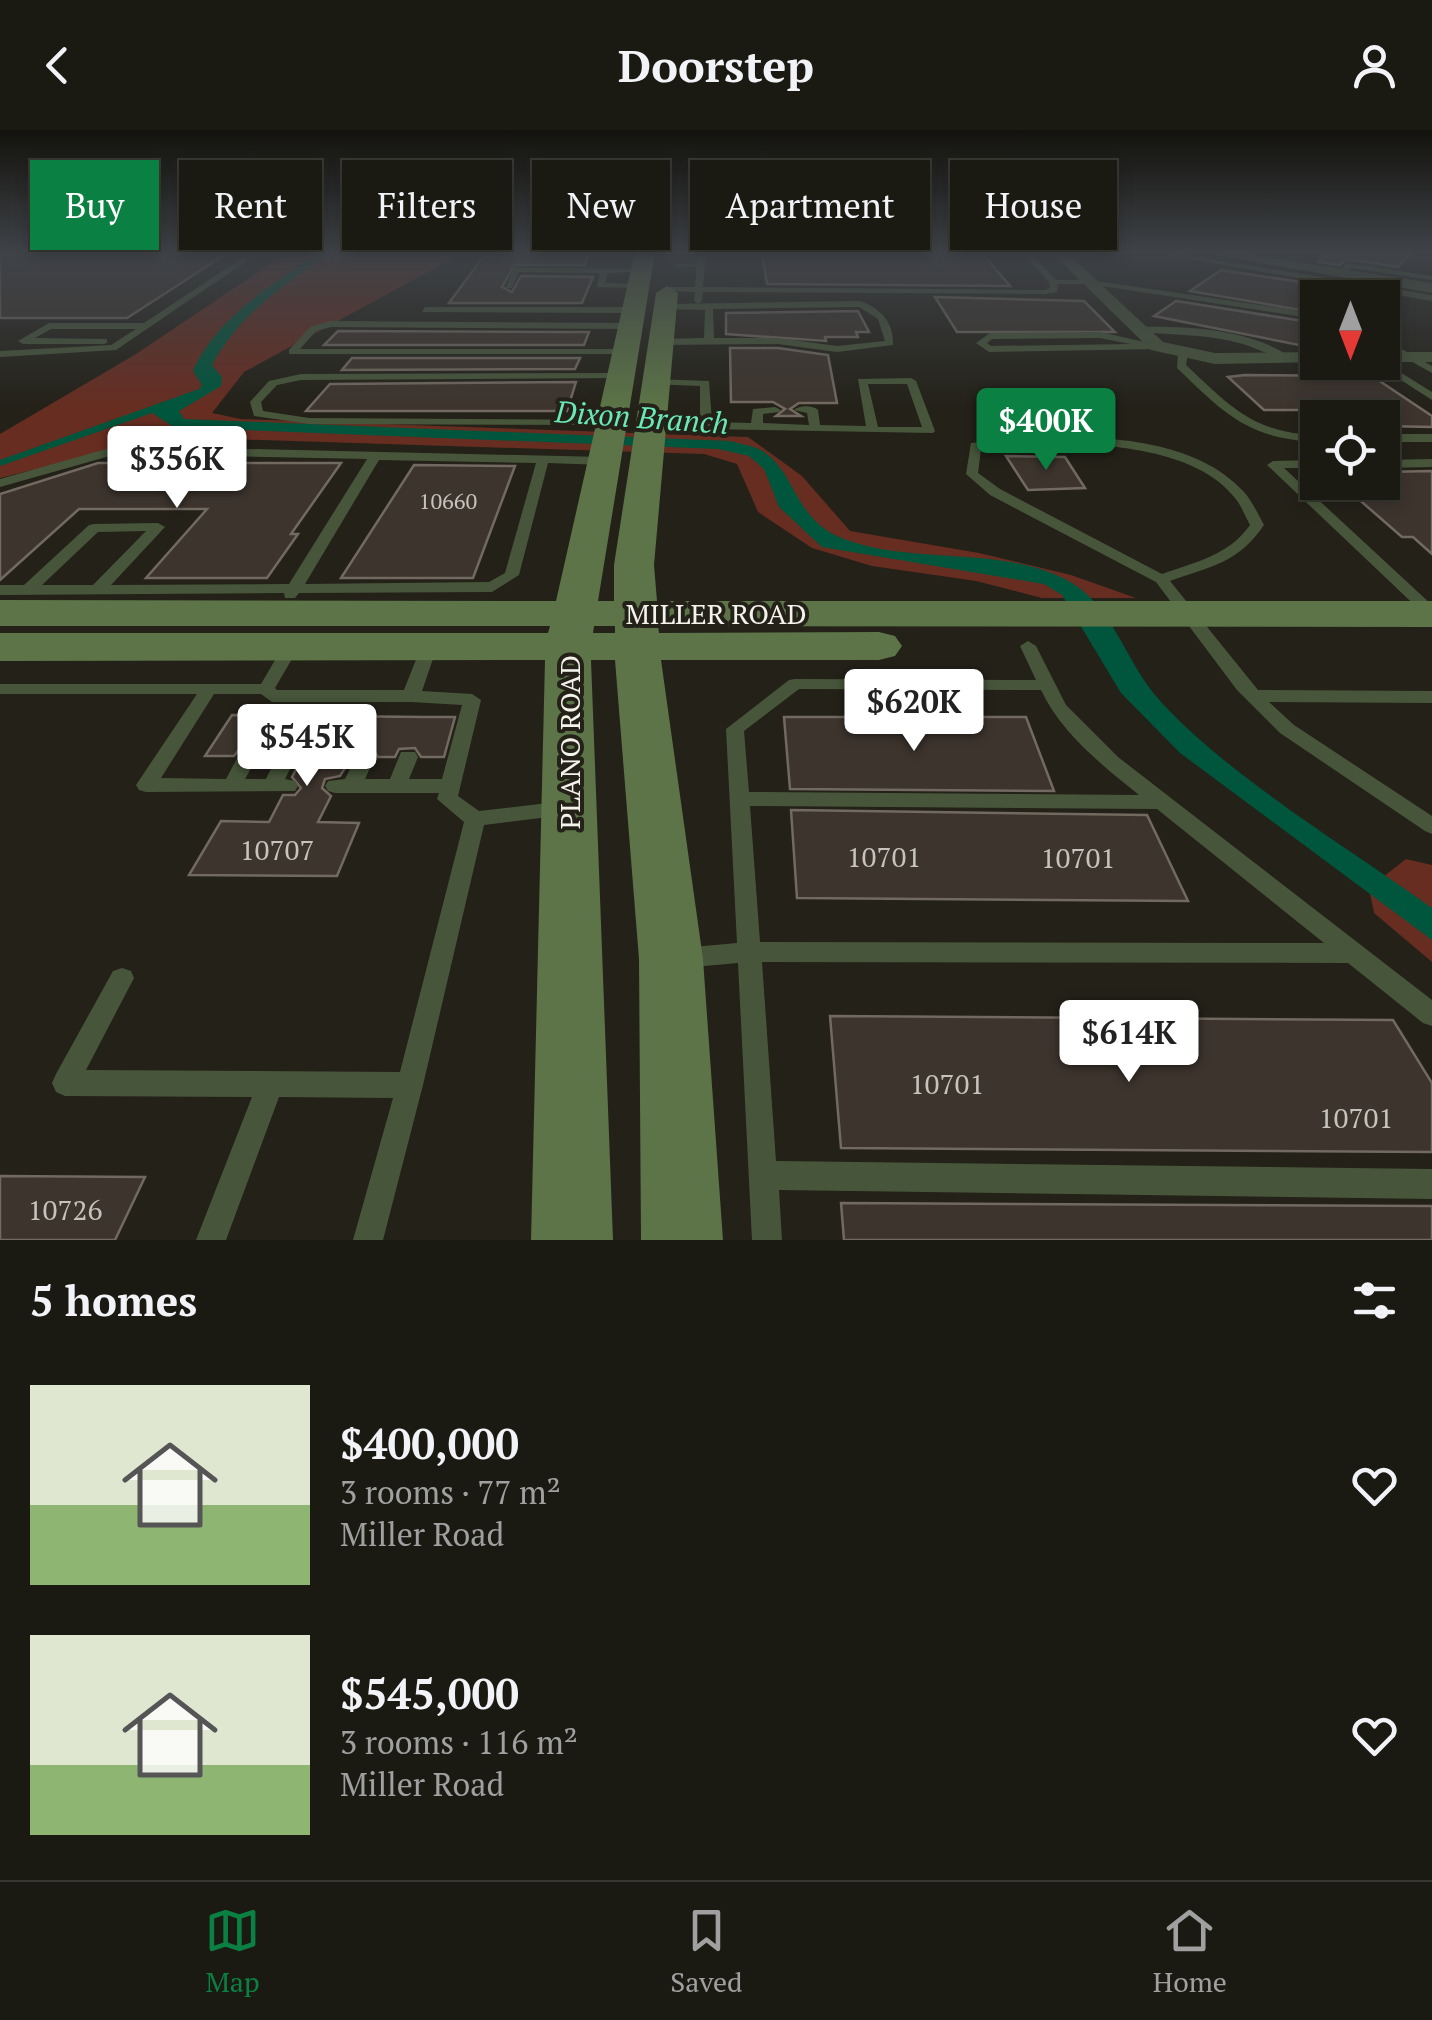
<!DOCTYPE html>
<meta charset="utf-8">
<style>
:root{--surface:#1a1912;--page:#272620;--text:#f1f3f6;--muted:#9fa09f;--line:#383832;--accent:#0b8043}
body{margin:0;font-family:"PT Serif",serif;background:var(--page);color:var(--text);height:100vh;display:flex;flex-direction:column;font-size:38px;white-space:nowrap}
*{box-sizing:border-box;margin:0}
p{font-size:32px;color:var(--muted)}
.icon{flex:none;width:55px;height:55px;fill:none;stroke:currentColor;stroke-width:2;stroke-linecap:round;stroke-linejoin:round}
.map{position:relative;height:1110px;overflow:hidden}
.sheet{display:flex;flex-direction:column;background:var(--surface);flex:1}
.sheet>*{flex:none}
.top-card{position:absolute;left:30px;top:30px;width:1372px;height:90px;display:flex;gap:20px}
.needle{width:65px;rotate:180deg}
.fabs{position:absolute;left:1300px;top:150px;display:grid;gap:20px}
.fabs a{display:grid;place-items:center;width:100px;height:100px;border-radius:0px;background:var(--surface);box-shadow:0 5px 15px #0003,0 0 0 2px var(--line);font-size:50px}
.price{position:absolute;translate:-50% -85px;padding:0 22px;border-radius:10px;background:#fff;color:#222;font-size:32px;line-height:65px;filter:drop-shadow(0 2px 5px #0008)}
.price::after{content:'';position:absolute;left:50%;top:60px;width:30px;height:22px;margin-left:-15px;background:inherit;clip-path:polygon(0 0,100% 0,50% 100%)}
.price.selected{background:var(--accent);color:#fff}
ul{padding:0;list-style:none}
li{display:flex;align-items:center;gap:30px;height:250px;padding:0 30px}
li span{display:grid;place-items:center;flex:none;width:280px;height:200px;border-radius:0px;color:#555}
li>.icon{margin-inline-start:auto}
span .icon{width:120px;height:120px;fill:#fffc;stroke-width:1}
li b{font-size:42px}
h2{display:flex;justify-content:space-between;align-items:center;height:120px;padding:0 30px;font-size:42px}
.pill{padding:0 35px;border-radius:0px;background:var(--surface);box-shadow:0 5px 15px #0003,0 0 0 2px var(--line);font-size:35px;line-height:90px}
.pill.selected{background:var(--accent);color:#fff}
header{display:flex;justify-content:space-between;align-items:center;height:130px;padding:0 30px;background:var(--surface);font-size:45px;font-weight:600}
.tab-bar{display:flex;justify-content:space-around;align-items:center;height:140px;border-top:2px solid var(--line);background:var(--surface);font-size:28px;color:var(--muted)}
.tab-bar a{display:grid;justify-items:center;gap:5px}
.tab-bar .selected{color:var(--accent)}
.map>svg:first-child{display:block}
</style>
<header><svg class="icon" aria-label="back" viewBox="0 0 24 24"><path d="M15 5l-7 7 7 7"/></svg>Doorstep<svg class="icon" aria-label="person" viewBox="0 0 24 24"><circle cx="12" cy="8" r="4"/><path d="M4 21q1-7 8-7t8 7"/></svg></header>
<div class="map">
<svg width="1432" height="1110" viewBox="0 0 1432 1110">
<rect width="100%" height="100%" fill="#232118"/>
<g fill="#672d21">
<path d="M 288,122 L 465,122 L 244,242 L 212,283 L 241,289 L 748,307 L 802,346 L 850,401 L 979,423 L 1071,445 L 1136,468 L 1042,468 L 976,451 L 872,436 L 812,418 L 758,382 L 737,334 L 704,324 L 164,307 L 0,348 L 0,304 L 136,224 Z"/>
<path d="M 1406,729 L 1432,735 L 1432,832 L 1374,783 L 1369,758 Z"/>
</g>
<path fill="#00563c" d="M 322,122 L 333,122 C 287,152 238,185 212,235 L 222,247 L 221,256 L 179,281 L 184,289 L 730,311 C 739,314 750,315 759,319 C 795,338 793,387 839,407 C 909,436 995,415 1063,448 C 1111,471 1123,526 1155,565 C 1220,641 1349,718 1432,778 L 1432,810 L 1180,623 L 1121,563 L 1062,465 L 1044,454 L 822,417 L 779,377 L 764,339 L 749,326 L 718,319 L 193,298 L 172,296 L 152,283 L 0,336 L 0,330 L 199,259 L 202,255 L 193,241 C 216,188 275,151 322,122 Z"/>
<g fill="#3d342d" stroke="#726960" stroke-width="2.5">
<path d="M 0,122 L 229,122 L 127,188 L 0,188 Z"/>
<path d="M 507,122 L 590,122 L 585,135 L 514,135 L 502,157 L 512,162 L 521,146 L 593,147 L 582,173 L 449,173 L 483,127 L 504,127 Z"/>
<path d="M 762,122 L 981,122 L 1010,156 L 767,154 Z"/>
<path d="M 1330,122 L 1412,122 L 1398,137 L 1347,129 L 1340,135 L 1318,132 Z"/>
<path d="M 1221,140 L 1294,151 L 1371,164 L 1318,168 L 1318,183 L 1190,161 Z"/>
<path d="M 935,167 L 1084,171 L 1115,202 L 957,202 Z"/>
<path d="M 1176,171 L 1303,191 L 1318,202 L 1304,216 L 1154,186 Z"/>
<path d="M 858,181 L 869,202 L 856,202 L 858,207 L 825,207 L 826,211 L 726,204 L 726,183 Z"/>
<path d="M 338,201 L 571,202 L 589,202 L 584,215 L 324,215 Z"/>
<path d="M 730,218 L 778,218 L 828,225 L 837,273 L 799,273 L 790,279 L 801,286 L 776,286 L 785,279 L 773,272 L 731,272 Z"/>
<path d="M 352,228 L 580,228 L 575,239 L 342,240 Z"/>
<path d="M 1245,245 L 1372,246 L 1432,286 L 1432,297 L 1382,296 L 1382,288 L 1347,288 L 1338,280 L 1264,280 L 1228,247 Z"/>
<path d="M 576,252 L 567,281 L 306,281 L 330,254 Z"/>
<path d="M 1006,326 L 1065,327 L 1085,358 L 1028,360 Z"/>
<path d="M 98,333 L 341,333 L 291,404 L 298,404 L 267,448 L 146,448 L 207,379 L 79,379 L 0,450 L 0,364 Z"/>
<path d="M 414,335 L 515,336 L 473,448 L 341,448 Z"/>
<path d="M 1432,341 L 1432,424 L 1413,407 L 1402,407 L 1339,352 L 1382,352 L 1382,342 Z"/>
<path d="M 232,585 L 424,587 L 455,587 L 444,627 L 421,627 L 415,618 L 399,619 L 395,627 L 378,627 L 372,618 L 358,618 L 340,646 L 325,649 L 322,658 L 331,666 L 318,692 L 359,693 L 337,746 L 189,745 L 221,691 L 269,692 L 283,665 L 295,665 L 301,658 L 292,647 L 303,627 L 293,618 L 279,618 L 273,627 L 261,626 L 255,617 L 241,617 L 234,626 L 205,626 Z"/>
<path d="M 784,587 L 1026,587 L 1054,661 L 790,659 Z"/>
<path d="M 791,680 L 1147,685 L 1188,771 L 797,768 Z"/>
<path d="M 830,886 L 1393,890 L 1432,953 L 1432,1022 L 841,1018 Z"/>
<path d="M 0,1046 L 145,1047 L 115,1110 L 0,1110 Z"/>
<path d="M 841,1073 L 1432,1076 L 1432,1110 L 844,1110 Z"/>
</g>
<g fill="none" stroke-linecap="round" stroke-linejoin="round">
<g fill="#47563a" fill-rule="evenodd">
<path d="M 251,122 L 260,122 L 116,220 L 0,227 L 0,221 L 111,215 L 136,199 L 51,199 L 35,208 L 107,209 L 107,213 L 104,214 L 23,214 L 18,211 L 49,193 L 144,193 Z"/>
<path d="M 698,122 L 706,122 L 703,157 L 1045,160 L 1050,158 L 1049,152 L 1024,125 L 1060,122 L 1063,124 L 1034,127 L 1056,150 L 1089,150 L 1307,182 L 1318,188 L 1318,195 L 1304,187 L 1089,154 L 1058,154 L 1057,162 L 1045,164 L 703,162 L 702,171 L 698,174 L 694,171 L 695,162 L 664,161 L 667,157 L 695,157 L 697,137 L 667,135 L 697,133 Z"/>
<path d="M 1091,122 L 1107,122 L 1066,131 L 1062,129 Z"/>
<path d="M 1148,122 L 1166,122 L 1432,165 L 1432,171 Z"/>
<path d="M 1346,133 L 1432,146 L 1432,150 L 1351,138 L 1344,146 L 1338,146 Z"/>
<path d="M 516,138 L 640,139 L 644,141 L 608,143 L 605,153 L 640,154 L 637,158 L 597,157 L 600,143 L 519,142 L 512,158 L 506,158 L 512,140 Z"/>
<path d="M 860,171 C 881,178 894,193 893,215 L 837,222 L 778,214 L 660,215 L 655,212 L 660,209 L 704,208 L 705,180 L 662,179 L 665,174 ZM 859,177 L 878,189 L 885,211 L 837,216 L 778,208 L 714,208 L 713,179 Z"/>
<path d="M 425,177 L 633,177 L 637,180 L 633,183 L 422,182 Z"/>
<path d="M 330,191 L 630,193 L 635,196 L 630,199 L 331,197 L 316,201 L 300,219 L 628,219 L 628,223 L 625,224 L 289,224 L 289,220 L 310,197 Z"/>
<path d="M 1140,197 C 1187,196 1248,199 1289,226 C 1276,230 1257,218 1243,214 C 1208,204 1173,205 1137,202 L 1135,200 Z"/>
<path d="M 1100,202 L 1162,216 L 1157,219 L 989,222 L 976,213 L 990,203 ZM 1100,208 L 1130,214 L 991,216 L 987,213 L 992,209 Z"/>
<path d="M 1382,208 L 1432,236 L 1432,243 L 1382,215 Z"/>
<path d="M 1183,221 L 1188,224 L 1186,235 C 1231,277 1253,303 1318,305 L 1318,312 C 1248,309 1225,284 1177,238 L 1178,224 Z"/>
<path d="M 1382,231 L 1432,262 L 1432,270 L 1373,232 Z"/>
<path d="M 620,243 L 624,244 L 624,248 L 301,250 L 277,255 L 261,272 L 263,281 L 309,288 L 615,290 L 615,294 L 611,295 L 309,294 L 254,286 L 250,272 L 269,251 L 301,244 Z"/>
<path d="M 911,248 L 916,251 L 935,301 L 933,303 L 649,298 L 643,295 L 649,292 L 700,292 L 700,256 L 649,254 L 649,250 L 653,249 L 709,251 L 712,292 L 751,293 L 753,279 L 775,277 L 781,280 L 779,282 L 763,284 L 763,293 L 809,295 L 807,283 L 794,280 C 799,275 813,275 818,280 L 820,295 L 866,296 L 858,249 ZM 868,254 L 907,254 L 922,297 L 878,297 Z"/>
<rect x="1382" y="304" width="50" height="8"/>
<path d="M 1047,306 C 1111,307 1197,310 1244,362 C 1252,371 1258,384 1264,395 C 1238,433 1212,436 1170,451 L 1258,560 L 1432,561 L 1432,573 L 1269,572 L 1294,595 L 1432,686 L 1432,704 L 1425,701 L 1280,603 L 1237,560 L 1156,452 L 990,365 L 966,344 L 971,313 ZM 1047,313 C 1105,314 1196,318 1235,368 C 1241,375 1245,386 1250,395 C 1229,425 1196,432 1162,444 L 1000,359 L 978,343 L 981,319 Z"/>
<path d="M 117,316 L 603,327 L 609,331 L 603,335 L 548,333 L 519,445 L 492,462 L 299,463 L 295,468 L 285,468 L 284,463 L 0,465 L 0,455 L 24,455 L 89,395 L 94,394 L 158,393 L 165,397 L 111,455 L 289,454 L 367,329 L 117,324 L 0,357 L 0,349 ZM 379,330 L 536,333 L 505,443 L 489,452 L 305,454 ZM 146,401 L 93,455 L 42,455 L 98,402 Z"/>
<path d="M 1432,329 L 1432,337 L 1382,338 L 1382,330 Z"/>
<path d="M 1318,330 L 1318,338 L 1284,338 L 1432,475 L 1432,488 L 1426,486 L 1267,335 L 1273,331 Z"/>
<path d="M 1028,511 L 1036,516 L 1066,575 L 1118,627 L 1432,870 L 1432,896 L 1423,893 L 1348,833 L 762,832 L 776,1031 L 1432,1039 L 1432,1069 L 779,1060 L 782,1110 L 752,1110 L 738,833 L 682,838 L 674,835 L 670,828 L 674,821 L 682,818 L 737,813 L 726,599 L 789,550 L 795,549 L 1036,550 L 1020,516 ZM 799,559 L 1041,560 C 1061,603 1103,636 1139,665 L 749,662 L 744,601 ZM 750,676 L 1157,679 L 1324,813 L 760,812 Z"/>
<path d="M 291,512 L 299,517 L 275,558 L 277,560 L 404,560 L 421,517 L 423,513 L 435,513 L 437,517 L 422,561 L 472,564 L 481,570 L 458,666 L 479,681 L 565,671 L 572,673 L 575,678 L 572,683 L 565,685 L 484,695 L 423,955 L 383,1110 L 353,1110 L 393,968 L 279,967 L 226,1110 L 196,1110 L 252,967 L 65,966 L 56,962 L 52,953 L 56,944 L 113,841 L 122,838 L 131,841 L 134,848 L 86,940 L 400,942 L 464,692 L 437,669 L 439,663 L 335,663 L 328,661 L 325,656 L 328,651 L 345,649 L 358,622 L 372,622 L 375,627 L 365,649 L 390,649 L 401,622 L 415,622 L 418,627 L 409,649 L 442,649 L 462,575 L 411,572 L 272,572 L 261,564 L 214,564 L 161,648 L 226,649 L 241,621 L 255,621 L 258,626 L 245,649 L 266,649 L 279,622 L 293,622 L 296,627 L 285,649 L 295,651 L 298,656 L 295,661 L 146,662 L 139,660 L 136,655 L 197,564 L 0,564 L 0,554 L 261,554 L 285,513 Z"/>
</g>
<g fill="#47563a" fill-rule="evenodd">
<path d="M 1051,122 L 1066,122 L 1163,212 L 1215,223 L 1318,222 L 1318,232 L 1215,234 L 1151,220 Z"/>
<path d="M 1198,122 L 1232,122 L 1432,153 L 1432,163 Z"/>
<rect x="1382" y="222" width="50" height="10"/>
</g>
<path fill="#5c7447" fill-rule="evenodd" d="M 635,122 L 655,122 L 598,471 L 614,471 L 614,435 L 656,163 L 667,156 L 678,163 L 654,435 L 657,471 L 1432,471 L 1432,497 L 658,496 L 659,503 L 879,502 L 895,506 L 902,516 L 895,526 L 879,530 L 661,530 L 703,829 L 723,1110 L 641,1110 L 639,829 L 615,530 L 591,530 L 613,1110 L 531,1110 L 545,530 L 0,531 L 0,503 L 548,503 L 550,496 L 0,496 L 0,470 L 556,471 ZM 594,496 L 615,496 L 615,503 L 593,503 Z"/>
</g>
<linearGradient id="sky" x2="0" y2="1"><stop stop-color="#13120d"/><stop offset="0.44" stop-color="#3f4348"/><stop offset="1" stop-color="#3f4348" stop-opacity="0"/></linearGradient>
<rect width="1432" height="278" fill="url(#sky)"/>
<g text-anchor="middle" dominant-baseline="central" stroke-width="8" stroke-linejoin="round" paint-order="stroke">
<g font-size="22" fill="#c6c2bc">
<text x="448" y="370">10660</text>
</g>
<g font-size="28" fill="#f3f2eb" stroke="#232118">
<text x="716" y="483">MILLER ROAD</text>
<text transform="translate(569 612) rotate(-90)">PLANO ROAD</text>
</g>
<g font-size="28" fill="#c6c2bc">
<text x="277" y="719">10707</text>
<text x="884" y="726">10701</text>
<text x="1078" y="727">10701</text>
<text x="947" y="953">10701</text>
<text x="1356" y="987">10701</text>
<text x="65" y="1079">10726</text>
</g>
<g font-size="30" font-style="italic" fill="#69e9b6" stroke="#232118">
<text transform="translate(642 287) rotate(4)">Dixon Branch</text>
</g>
</g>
</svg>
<div class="fabs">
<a><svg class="needle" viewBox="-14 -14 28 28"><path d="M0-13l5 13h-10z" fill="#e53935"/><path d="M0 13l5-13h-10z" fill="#9fa09f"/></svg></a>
<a><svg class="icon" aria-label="locate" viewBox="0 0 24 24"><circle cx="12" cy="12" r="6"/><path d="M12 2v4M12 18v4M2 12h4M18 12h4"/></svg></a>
</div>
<b class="price selected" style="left:1046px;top:343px">$400K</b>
<b class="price" style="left:177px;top:381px">$356K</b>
<b class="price" style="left:914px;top:624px">$620K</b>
<b class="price" style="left:307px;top:659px">$545K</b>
<b class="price" style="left:1129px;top:955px">$614K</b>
<div class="top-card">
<a class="pill selected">Buy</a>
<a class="pill">Rent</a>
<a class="pill">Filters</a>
<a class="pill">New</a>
<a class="pill">Apartment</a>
<a class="pill">House</a>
</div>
</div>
<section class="sheet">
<h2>5 homes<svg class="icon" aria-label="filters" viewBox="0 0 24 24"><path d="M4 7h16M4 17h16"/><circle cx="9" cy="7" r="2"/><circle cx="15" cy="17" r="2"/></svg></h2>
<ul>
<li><span style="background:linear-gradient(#dfe7d0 60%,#8fb573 0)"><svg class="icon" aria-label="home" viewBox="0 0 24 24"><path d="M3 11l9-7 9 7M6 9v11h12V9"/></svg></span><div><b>$400,000</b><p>3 rooms · 77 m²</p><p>Miller Road</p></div><svg class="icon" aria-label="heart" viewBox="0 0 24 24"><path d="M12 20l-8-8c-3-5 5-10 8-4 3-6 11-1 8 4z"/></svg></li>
<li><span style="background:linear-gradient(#dfe7d0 65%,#8fb573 0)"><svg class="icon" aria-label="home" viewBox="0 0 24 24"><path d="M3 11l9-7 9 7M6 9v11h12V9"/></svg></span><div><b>$545,000</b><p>3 rooms · 116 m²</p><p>Miller Road</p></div><svg class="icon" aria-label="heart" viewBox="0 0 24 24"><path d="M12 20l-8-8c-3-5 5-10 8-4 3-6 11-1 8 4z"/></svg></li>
</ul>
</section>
<nav class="tab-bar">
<a class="selected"><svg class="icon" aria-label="map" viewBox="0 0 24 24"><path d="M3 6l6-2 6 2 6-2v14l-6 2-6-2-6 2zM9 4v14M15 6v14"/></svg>Map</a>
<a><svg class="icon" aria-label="saved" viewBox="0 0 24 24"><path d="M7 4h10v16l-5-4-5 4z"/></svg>Saved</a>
<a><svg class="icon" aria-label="home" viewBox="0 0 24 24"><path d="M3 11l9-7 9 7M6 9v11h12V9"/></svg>Home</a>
</nav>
